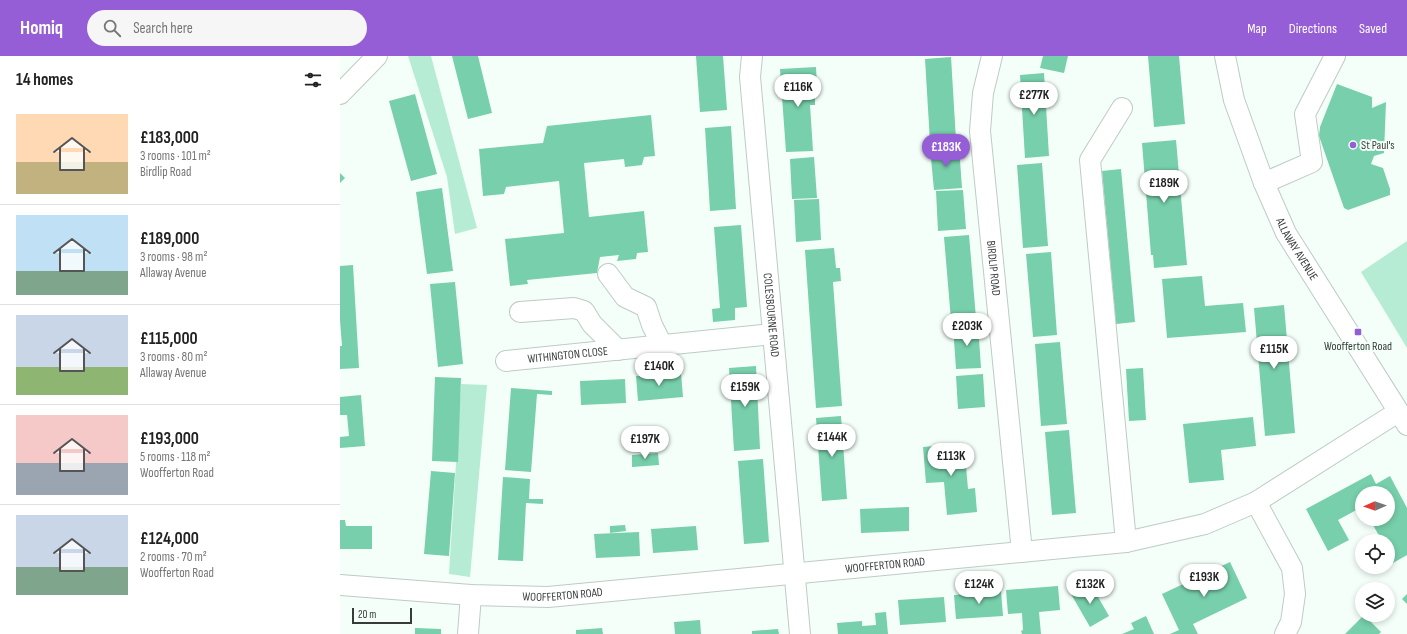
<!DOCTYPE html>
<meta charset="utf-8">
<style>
:root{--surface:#fff;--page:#f6f6f6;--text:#222;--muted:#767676;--line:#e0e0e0;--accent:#955ed6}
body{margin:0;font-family:"Sofia Sans Condensed",sans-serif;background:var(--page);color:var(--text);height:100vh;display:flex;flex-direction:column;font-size:15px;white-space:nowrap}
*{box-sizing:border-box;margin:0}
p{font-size:13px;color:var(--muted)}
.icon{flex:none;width:22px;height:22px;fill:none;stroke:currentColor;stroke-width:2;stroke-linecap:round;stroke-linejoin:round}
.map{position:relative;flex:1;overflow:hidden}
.sheet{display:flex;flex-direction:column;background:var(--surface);width:340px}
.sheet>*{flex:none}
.needle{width:26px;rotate:268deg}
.buttons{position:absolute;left:1015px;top:430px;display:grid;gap:8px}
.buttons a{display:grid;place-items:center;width:40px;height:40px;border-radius:50%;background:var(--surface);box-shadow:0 2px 6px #0003;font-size:20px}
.scale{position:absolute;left:12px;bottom:10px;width:60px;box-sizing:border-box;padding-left:4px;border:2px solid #373c3a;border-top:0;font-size:11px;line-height:14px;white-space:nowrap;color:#373c3a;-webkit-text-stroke:3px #f4fff9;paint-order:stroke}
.price{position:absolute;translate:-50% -34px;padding:0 9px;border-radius:14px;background:#fff;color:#222;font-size:13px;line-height:26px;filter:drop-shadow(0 1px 2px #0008)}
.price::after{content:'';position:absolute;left:50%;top:24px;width:12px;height:9px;margin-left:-6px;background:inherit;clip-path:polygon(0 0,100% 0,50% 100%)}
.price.on{background:var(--accent);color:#fff}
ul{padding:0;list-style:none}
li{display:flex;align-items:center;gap:12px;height:100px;padding:0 16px}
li+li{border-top:1px solid var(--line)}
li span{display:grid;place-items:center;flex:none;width:112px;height:80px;border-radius:0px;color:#555}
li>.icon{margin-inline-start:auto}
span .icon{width:48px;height:48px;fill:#fffc;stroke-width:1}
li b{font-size:17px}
h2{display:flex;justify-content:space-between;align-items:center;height:48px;padding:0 16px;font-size:17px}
header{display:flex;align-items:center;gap:24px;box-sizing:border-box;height:56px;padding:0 20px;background:var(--accent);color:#fff}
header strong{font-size:19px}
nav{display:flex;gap:22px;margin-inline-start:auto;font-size:14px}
.search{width:280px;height:36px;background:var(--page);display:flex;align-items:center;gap:10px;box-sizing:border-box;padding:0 14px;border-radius:22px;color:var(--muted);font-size:15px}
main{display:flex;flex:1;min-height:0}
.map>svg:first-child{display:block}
</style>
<header>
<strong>Homiq</strong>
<div class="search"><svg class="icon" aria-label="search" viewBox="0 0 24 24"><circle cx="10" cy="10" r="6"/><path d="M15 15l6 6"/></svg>Search here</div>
<nav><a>Map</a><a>Directions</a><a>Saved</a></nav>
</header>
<main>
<section class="sheet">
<h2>14 homes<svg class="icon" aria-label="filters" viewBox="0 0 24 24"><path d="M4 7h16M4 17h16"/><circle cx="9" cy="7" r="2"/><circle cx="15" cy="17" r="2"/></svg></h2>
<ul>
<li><span style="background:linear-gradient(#ffd9b3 60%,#c2b280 0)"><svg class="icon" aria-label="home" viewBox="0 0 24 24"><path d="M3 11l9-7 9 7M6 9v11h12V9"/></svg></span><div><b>£183,000</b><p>3 rooms · 101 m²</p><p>Birdlip Road</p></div></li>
<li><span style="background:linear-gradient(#bfe0f5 70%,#7fa58c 0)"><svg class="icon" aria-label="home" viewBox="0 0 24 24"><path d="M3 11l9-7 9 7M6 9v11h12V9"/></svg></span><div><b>£189,000</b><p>3 rooms · 98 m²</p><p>Allaway Avenue</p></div></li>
<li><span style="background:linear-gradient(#c9d6e8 65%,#8fb573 0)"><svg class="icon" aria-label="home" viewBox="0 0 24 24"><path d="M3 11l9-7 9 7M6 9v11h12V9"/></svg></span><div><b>£115,000</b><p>3 rooms · 80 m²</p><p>Allaway Avenue</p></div></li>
<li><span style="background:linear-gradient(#f6c9c9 60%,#9aa5b1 0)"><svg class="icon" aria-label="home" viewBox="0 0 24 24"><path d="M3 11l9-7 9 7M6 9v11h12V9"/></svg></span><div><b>£193,000</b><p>5 rooms · 118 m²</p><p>Woofferton Road</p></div></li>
<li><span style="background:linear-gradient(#c9d6e8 65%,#7fa58c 0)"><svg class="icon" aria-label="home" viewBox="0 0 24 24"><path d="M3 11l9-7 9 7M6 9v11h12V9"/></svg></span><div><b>£124,000</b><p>2 rooms · 70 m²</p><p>Woofferton Road</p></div></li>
</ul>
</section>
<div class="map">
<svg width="1067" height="578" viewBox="0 0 1067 578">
<rect width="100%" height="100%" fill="#f4fff9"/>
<g fill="#b6ecd4">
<path d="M 68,0 L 91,0 L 137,172 L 115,178 L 107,121 Z"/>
<path d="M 1067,185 L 1067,292 L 1021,216 Z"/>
<path d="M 121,328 L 147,329 L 130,521 L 109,518 Z"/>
</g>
<g fill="#77cfab">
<path d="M 112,0 L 138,0 L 152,57 L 128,63 Z"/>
<path d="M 356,0 L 383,0 L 387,54 L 360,56 Z"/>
<path d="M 703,0 L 728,0 L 724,17 L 700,12 Z"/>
<path d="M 808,0 L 839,0 L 845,68 L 814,71 Z"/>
<path d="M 611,1 L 616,84 L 590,86 L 585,3 Z"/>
<path d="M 476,11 L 477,29 L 467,30 L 467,38 L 475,37 L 475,49 L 470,49 L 473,95 L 446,96 L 440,13 Z"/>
<path d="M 704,17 L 709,100 L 685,102 L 680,19 Z"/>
<path d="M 997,28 L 1032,41 L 1032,52 L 1046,46 L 1044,97 L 1034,100 L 1031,108 L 1043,112 L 1050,133 L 1050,139 L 1008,154 L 1004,152 L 979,80 L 980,71 Z"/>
<path d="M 75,38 L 97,118 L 71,125 L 49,45 Z"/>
<path d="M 311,59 L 315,100 L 304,101 L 302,109 L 285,111 L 284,103 L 244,107 L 249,161 L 304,155 L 308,196 L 297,197 L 296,203 L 277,205 L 279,199 L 260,201 L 257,217 L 187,224 L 188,228 L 170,230 L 165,183 L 224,177 L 219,125 L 166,131 L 164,138 L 143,140 L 139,93 L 203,87 L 207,70 Z"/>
<path d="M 391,70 L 396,153 L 370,155 L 365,72 Z"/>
<path d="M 836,84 L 847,209 L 814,212 L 813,199 L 811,199 L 802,87 Z"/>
<path d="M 619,90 L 622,132 L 594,134 L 590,92 Z"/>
<path d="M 474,101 L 477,142 L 452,143 L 450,103 Z"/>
<path d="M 702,107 L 708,190 L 683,192 L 677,109 Z"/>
<path d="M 781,113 L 795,266 L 776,268 L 762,115 Z"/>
<path d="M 0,117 L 5,122 L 0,127 Z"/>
<path d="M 102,132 L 113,215 L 87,218 L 76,136 Z"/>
<path d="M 623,134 L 626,173 L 598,175 L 596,135 Z"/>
<path d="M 479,143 L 481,184 L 456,186 L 454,144 Z"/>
<path d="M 401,169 L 407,251 L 395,252 L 395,264 L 373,266 L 372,253 L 380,252 L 374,171 Z"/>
<path d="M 629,179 L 636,262 L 611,264 L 604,181 Z"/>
<path d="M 494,192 L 496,212 L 500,212 L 501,225 L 493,226 L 502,350 L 476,352 L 465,194 Z"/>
<path d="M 711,196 L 717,279 L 693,281 L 686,198 Z"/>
<path d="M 13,209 L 19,312 L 0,313 L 0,290 L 2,290 L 0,264 L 0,210 Z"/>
<path d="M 862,220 L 865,250 L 903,247 L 906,276 L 827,282 L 822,223 Z"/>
<path d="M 115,226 L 123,308 L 98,311 L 90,228 Z"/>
<path d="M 944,249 L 955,377 L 925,380 L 914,252 Z"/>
<path d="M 638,268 L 641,312 L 616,313 L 613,270 Z"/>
<path d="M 720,286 L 727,368 L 701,370 L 695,288 Z"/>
<path d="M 416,310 L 420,393 L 394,395 L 389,312 Z"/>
<path d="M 803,312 L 806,364 L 789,365 L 786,313 Z"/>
<path d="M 341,317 L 343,341 L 298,345 L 296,320 Z"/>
<path d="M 643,318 L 645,351 L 618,353 L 616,320 Z"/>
<path d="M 95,321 L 121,322 L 118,406 L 92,405 Z"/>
<path d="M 285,323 L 286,347 L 241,349 L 240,325 Z"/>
<path d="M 171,332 L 212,335 L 212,339 L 197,338 L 191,416 L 165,414 Z"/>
<path d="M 21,339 L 25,390 L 0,392 L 0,381 L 9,380 L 7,359 L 0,359 L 0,341 Z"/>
<path d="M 501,360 L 507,443 L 482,445 L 476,362 Z"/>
<path d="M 913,361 L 916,390 L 881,394 L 884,424 L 849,427 L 843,368 Z"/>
<path d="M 729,374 L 736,457 L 712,459 L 705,376 Z"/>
<path d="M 624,387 L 628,433 L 635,432 L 637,456 L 607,459 L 604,426 L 586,427 L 583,391 Z"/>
<path d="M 318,397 L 319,409 L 292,411 L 292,399 Z"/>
<path d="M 423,403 L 429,486 L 404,488 L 398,405 Z"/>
<path d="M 91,415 L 115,417 L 109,500 L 84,498 Z"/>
<path d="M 1031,418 L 1036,428 L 1050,420 L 1067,452 L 1067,499 L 1053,507 L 1048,497 L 1048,485 L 1042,485 L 1033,469 L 1041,465 L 1040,463 L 1048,463 L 1048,437 L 1022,437 L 1022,451 L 998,464 L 1009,484 L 988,495 L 966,453 Z"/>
<path d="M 163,421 L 190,423 L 189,443 L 203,443 L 203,448 L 186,447 L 183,505 L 158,504 Z"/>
<path d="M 569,451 L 569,475 L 521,477 L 520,453 Z"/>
<path d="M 0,464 L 5,464 L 6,470 L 32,470 L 32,493 L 0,493 Z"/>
<path d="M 285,469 L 286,475 L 270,477 L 270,470 Z"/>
<path d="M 356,470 L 358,494 L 313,497 L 311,473 Z"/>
<path d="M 299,476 L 300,500 L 256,502 L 254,478 Z"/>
<path d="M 890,506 L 907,542 L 853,568 L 858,578 L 830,578 L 839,574 L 822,538 Z"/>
<path d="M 750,527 L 769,560 L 750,571 L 731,538 Z"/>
<path d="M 718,530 L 720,554 L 699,556 L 701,578 L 682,578 L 681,575 L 683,574 L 682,557 L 668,558 L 666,534 Z"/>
<path d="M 661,535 L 663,560 L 616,563 L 614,539 Z"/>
<path d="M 1067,538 L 1067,548 L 1062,543 Z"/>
<path d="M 604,541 L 606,566 L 560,569 L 558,544 Z"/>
<path d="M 546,556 L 548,578 L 498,578 L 497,567 L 522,565 L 522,570 L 536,569 L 535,557 Z"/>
<path d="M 1024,559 L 1041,576 L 1039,578 L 1005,578 Z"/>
<path d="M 806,560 L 814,578 L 782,578 L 794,573 L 791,567 Z"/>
<path d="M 360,564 L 361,578 L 335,578 L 334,566 Z"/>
<path d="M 75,572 L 101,573 L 101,578 L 75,578 Z"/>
<path d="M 262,572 L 263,578 L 236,578 L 236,574 Z"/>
<path d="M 438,573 L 439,578 L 412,578 L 412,575 Z"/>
</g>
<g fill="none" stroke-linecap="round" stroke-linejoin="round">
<defs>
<g id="minor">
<path id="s1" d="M 412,0 L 410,21 L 460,578"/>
<path id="s2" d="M 652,0 L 643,37 L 640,75 L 682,496"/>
<path id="s3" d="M 885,0 L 894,44 L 924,127 L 946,177 L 1067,369"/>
<path d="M 0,38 L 37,0"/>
<path d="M 782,52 L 750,104 L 786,486"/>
<path d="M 924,127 L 972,106 L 965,58 L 995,0"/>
<path d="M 268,218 L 285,241 L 306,251 L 312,269 L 322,289"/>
<path d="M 180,256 L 234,252 L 244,255 L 252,268 L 278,294"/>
<path id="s4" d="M 166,305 L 433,278"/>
<path d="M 916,446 L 952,512 L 955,538 L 951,566 L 945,578"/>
<path id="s5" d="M 0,529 L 131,539 L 208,541 L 786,486 L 865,468 L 916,446 L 1058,356"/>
<path d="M 128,578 L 131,539"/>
</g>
</defs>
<use href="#minor" stroke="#becbc5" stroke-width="22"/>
<use href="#minor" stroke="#fff" stroke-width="20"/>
</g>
<g fill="#955ed6" stroke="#f4fff9" stroke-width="1.5">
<circle cx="1013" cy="89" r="4"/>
<rect x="1014" y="272" width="8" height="8" rx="2"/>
</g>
<g text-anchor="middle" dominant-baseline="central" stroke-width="4" stroke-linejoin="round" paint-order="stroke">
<g font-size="12" fill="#373c3a" stroke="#f4fff9" text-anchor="start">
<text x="1021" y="89">St Paul's</text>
<text x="1018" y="290" text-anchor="middle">Woofferton Road</text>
</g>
<g font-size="12" fill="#373c3a" stroke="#f4fff9">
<text stroke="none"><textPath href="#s3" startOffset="207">ALLAWAY AVENUE</textPath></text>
<text stroke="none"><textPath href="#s2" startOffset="214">BIRDLIP ROAD</textPath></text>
<text stroke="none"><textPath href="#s1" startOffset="260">COLESBOURNE ROAD</textPath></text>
<text stroke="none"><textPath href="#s4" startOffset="62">WITHINGTON CLOSE</textPath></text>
<text stroke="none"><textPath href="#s5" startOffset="547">WOOFFERTON ROAD</textPath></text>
<text stroke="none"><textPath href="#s5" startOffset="223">WOOFFERTON ROAD</textPath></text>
</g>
</g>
</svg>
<div class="buttons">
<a><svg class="needle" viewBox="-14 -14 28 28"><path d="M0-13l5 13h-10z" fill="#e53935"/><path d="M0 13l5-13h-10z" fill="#767676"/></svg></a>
<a><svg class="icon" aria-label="locate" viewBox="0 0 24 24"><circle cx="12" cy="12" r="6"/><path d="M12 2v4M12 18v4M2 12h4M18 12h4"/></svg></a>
<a><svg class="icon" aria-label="layers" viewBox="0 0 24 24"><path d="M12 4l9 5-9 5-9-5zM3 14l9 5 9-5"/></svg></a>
</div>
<div class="scale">20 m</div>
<b class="price" style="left:458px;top:52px">£116K</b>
<b class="price" style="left:694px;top:60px">£277K</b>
<b class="price on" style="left:606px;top:112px">£183K</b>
<b class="price" style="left:824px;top:148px">£189K</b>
<b class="price" style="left:627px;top:291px">£203K</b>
<b class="price" style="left:934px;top:314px">£115K</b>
<b class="price" style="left:319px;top:331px">£140K</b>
<b class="price" style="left:405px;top:352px">£159K</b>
<b class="price" style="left:492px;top:402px">£144K</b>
<b class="price" style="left:305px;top:404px">£197K</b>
<b class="price" style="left:611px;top:421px">£113K</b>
<b class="price" style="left:864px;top:542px">£193K</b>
<b class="price" style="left:639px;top:549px">£124K</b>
<b class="price" style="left:750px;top:549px">£132K</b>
</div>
</main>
